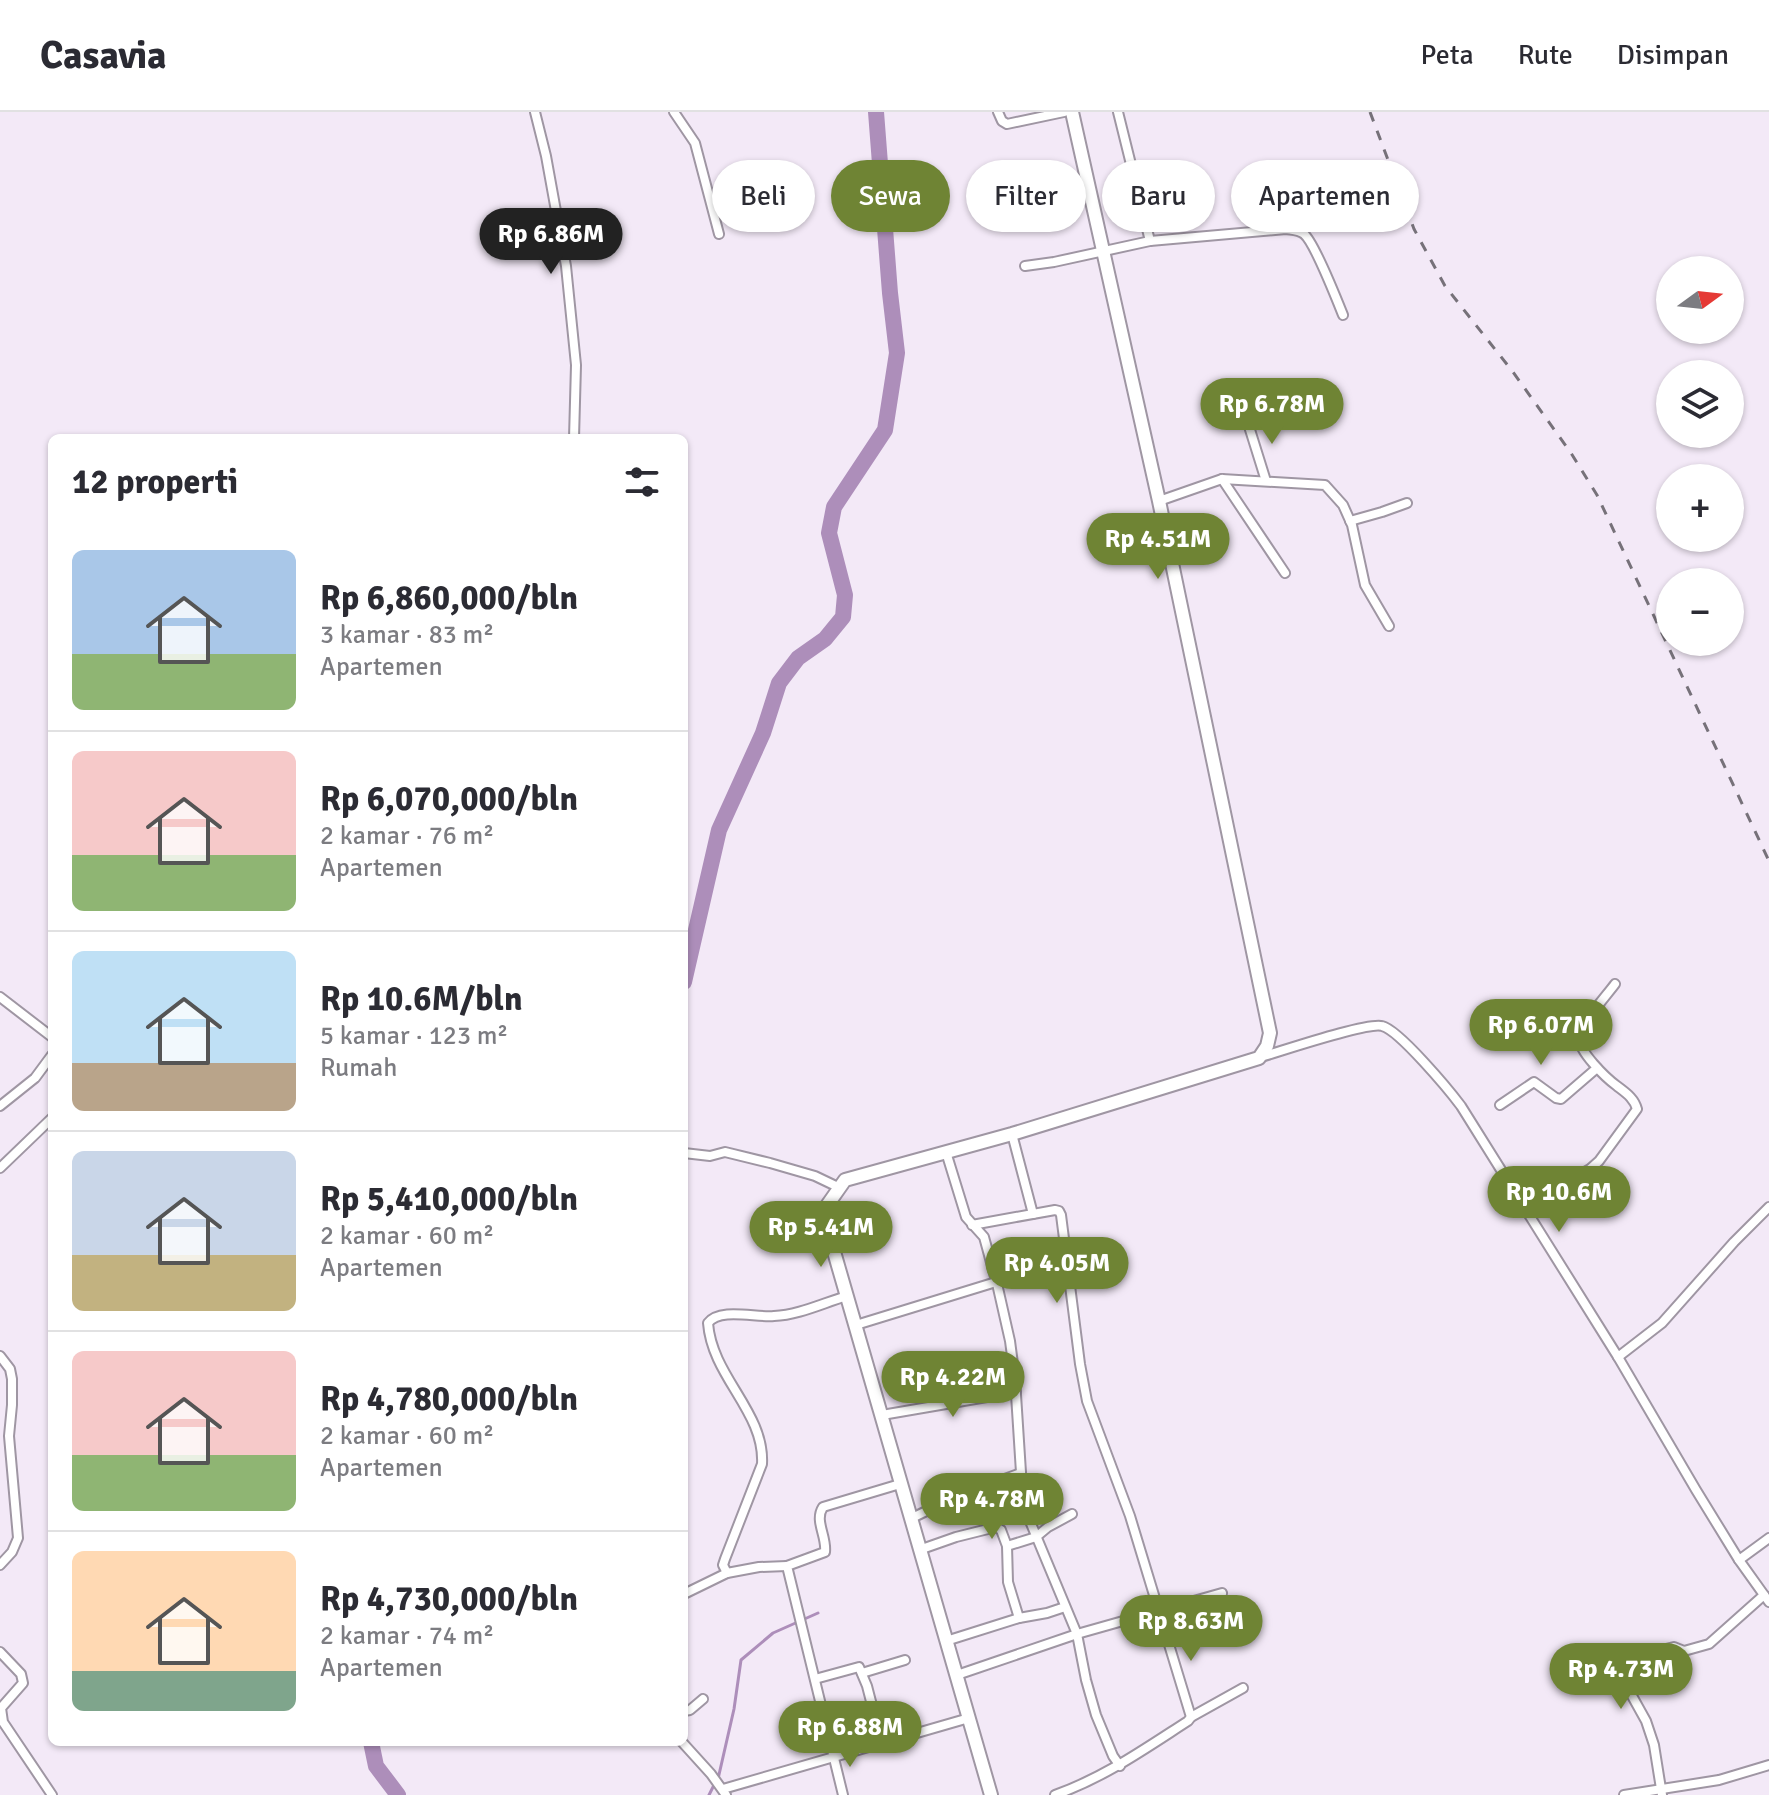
<!DOCTYPE html>
<html lang="id">
<meta charset="utf-8">
<style>
:root{--surface:#fff;--page:#f7f7f7;--text:#2b2b33;--muted:#7c7c81;--line:#e1e1e2;--accent:#6f8434}
body{margin:0;font-family:Signika,sans-serif;background:var(--page);color:var(--text);height:100vh;display:flex;flex-direction:column;font-size:30px;white-space:nowrap}
*{box-sizing:border-box;margin:0}
p{font-size:26px;color:var(--muted)}
.icon{flex:none;width:44px;height:44px;fill:none;stroke:currentColor;stroke-width:2;stroke-linecap:round;stroke-linejoin:round}
.map{position:relative;flex:1;overflow:hidden}
.sheet{position:absolute;left:48px;top:322px;width:640px;height:1312px;display:flex;flex-direction:column;background:var(--surface);border-radius:12px;box-shadow:0 2px 6px #0004}
.sheet>*{flex:none}
.top-card{position:absolute;left:712px;top:48px;width:760px;height:72px;display:flex;gap:16px}
.needle{width:52px;rotate:75deg}
.tools{position:absolute;left:1656px;top:144px;display:grid;gap:16px}
.tools a{display:grid;place-items:center;width:88px;height:88px;border-radius:50%;background:var(--surface);box-shadow:0 2px 6px #0004;font-size:40px}
.price{position:absolute;translate:-50% -68px;padding:0 18px;border-radius:28px;background:var(--accent);color:#fff;font-size:26px;line-height:52px;filter:drop-shadow(0 2px 4px #0008)}
.price::after{content:'';position:absolute;left:50%;top:48px;width:24px;height:18px;margin-left:-12px;background:inherit;clip-path:polygon(0 0,100% 0,50% 100%)}
.price.active{background:#222;color:#fff}
ul{padding:0;list-style:none}
li{display:flex;align-items:center;gap:24px;height:200px;padding:0 24px}
li+li{border-top:2px solid var(--line)}
li span{display:grid;place-items:center;flex:none;width:224px;height:160px;border-radius:12px;color:#555}
li>.icon{margin-inline-start:auto}
span .icon{width:96px;height:96px;fill:#fffc;stroke-width:1}
li b{font-size:34px}
h2{display:flex;justify-content:space-between;align-items:center;height:96px;padding:0 24px;font-size:34px}
.pill{padding:0 28px;border-radius:36px;background:var(--surface);box-shadow:0 2px 6px #0004;font-size:28px;line-height:72px}
.pill.active{background:var(--accent);color:#fff}
header{display:flex;align-items:center;gap:48px;box-sizing:border-box;height:112px;padding:0 40px;background:var(--surface);border-bottom:2px solid var(--line)}
header strong{font-size:38px}
nav{display:flex;gap:44px;margin-inline-start:auto;font-size:28px}
.map>svg:first-child{display:block}
</style>
<header>
<strong>Casavia</strong>
<nav><a>Peta</a><a>Rute</a><a>Disimpan</a></nav>
</header>
<div class="map">
<svg width="1769" height="1683" viewBox="0 0 1769 1683">
<rect width="100%" height="100%" fill="#f3e9f7"/>
<g fill="none" stroke-linecap="round" stroke-linejoin="round">
<g stroke="#ad8eba" stroke-width="3">
<path d="M 718,1667 L 734,1597 L 741,1548 L 773,1521 L 818,1501"/>
<path d="M 709,1683 L 714,1673"/>
</g>
<g stroke="#ad8eba" stroke-width="16">
<path d="M 684,870 L 719,718 L 763,621 L 779,571 L 798,546 L 825,527 L 843,505 L 845,483 L 829,421 L 834,395 L 885,318 L 897,241 L 890,181 L 876,0"/>
<path d="M 371,1630 L 376,1654 L 398,1683"/>
</g>
<defs>
<g id="street">
<path d="M 535,0 L 546,44 L 566,154 L 576,253 L 574,326"/>
<path d="M 674,0 L 695,31 L 719,122"/>
<path d="M 998,0 L 1002,9 L 1007,12 L 1064,0"/>
<path d="M 1118,0 L 1150,129"/>
<path d="M 1141,93 L 1184,85"/>
<path d="M 1025,154 L 1054,150 L 1150,129 L 1286,117 C 1291,118 1299,118 1304,122 C 1314,130 1337,188 1343,203"/>
<path d="M 1247,308 L 1266,369"/>
<path d="M 1222,367 L 1285,461"/>
<path d="M 1159,389 L 1222,367 L 1325,373 L 1343,393 L 1352,413 L 1365,473 L 1389,514"/>
<path d="M 1350,409 L 1382,400 L 1407,391"/>
<path d="M 0,885 L 52,925"/>
<path d="M 1261,945 C 1282,939 1367,910 1382,914 C 1399,918 1449,978 1461,994 L 1618,1245 L 1696,1378 L 1739,1448 L 1769,1490"/>
<path d="M 1500,993 L 1534,970 L 1556,986 L 1561,987 L 1597,956"/>
<path d="M 0,994 L 35,966 L 52,943"/>
<path d="M 1012,1022 L 1033,1102"/>
<path d="M 946,1040 L 966,1105 L 984,1125 L 998,1176 L 1010,1229 L 1015,1267 L 1022,1376 L 1027,1402 L 1077,1522 L 1086,1568 L 1096,1603 L 1113,1644 L 1120,1654"/>
<path d="M 684,1041 L 710,1044 L 725,1040 L 770,1051 L 815,1064 L 838,1075"/>
<path d="M 0,1056 L 52,1006"/>
<path d="M 1524,1096 L 1590,1057 L 1599,1049 L 1637,997 C 1634,986 1626,981 1617,974 C 1606,966 1578,939 1579,925 C 1580,913 1607,883 1615,872"/>
<path d="M 972,1113 L 1055,1098 L 1059,1099 L 1061,1103 L 1080,1252 L 1087,1289 L 1130,1404 L 1191,1605 L 1188,1609 C 1143,1638 1105,1665 1055,1683"/>
<path d="M 856,1213 L 996,1170"/>
<path d="M 0,1244 L 10,1257 L 12,1267 L 12,1293 L 9,1324 L 18,1426 L 12,1440 L 0,1453"/>
<path d="M 1618,1245 L 1662,1211 L 1734,1130 L 1769,1095"/>
<path d="M 882,1303 L 1016,1280"/>
<path d="M 910,1407 L 953,1386 L 1021,1361"/>
<path d="M 919,1438 L 956,1425 L 996,1415 L 1001,1418 L 1007,1434"/>
<path d="M 1739,1448 L 1769,1426"/>
<path d="M 727,1461 L 723,1453 L 725,1447 L 762,1352 C 765,1300 712,1265 708,1211 C 720,1195 756,1206 774,1204 C 799,1203 823,1191 847,1184"/>
<path d="M 684,1482 L 727,1461 L 759,1455 L 787,1454"/>
<path d="M 1019,1506 L 1008,1470 L 1007,1434 L 1036,1425 L 1048,1415 L 1072,1402"/>
<path d="M 946,1529 L 1019,1506 L 1047,1501 L 1065,1495"/>
<path d="M 0,1540 L 21,1562 L 23,1571 L 1,1596 L 3,1610 L 52,1683"/>
<path d="M 862,1561 L 905,1548"/>
<path d="M 957,1563 L 1077,1522 L 1222,1481"/>
<path d="M 815,1567 L 859,1555 L 867,1574 L 882,1632"/>
<path d="M 684,1599 L 690,1598 L 703,1587"/>
<path d="M 1191,1605 L 1243,1576"/>
<path d="M 682,1630 L 711,1662 L 726,1683"/>
<path d="M 723,1677 L 969,1606"/>
<path d="M 843,1683 L 787,1454 L 825,1440 C 827,1424 814,1409 823,1395 L 900,1372"/>
<path d="M 1624,1683 L 1719,1668 L 1769,1653"/>
<path d="M 1662,1683 L 1654,1633 L 1646,1609 L 1626,1573 L 1624,1566 L 1626,1557 L 1635,1550 L 1658,1539 L 1674,1535 L 1684,1539 L 1709,1532 L 1764,1483"/>
</g>
<path id="secondary" d="M 991,1683 L 826,1112 L 824,1103 L 826,1095 L 845,1068 L 1012,1022 L 1259,946 L 1267,934 L 1270,921 L 1159,389 L 1072,0"/>
</defs>
<use href="#street" stroke="#9f96a3" stroke-width="12"/>
<use href="#secondary" stroke="#9f96a3" stroke-width="16"/>
<use href="#street" stroke="#fff" stroke-width="8"/>
<use href="#secondary" stroke="#fff" stroke-width="12"/>
<path stroke="#767179" stroke-width="3" stroke-dasharray="10 10" stroke-linecap="butt" d="M 1370,0 L 1414,117 L 1445,174 L 1513,260 L 1571,341 L 1597,383 L 1769,749"/>
</g>
</svg>
<div class="tools">
<a><svg class="needle" viewBox="-14 -14 28 28"><path d="M0-13l5 13h-10z" fill="#e53935"/><path d="M0 13l5-13h-10z" fill="#7c7c81"/></svg></a>
<a><svg class="icon" aria-label="layers" viewBox="0 0 24 24"><path d="M12 4l9 5-9 5-9-5zM3 14l9 5 9-5"/></svg></a>
<a>+</a>
<a>−</a>
</div>
<b class="price active" style="left:551px;top:164px">Rp 6.86M</b>
<b class="price" style="left:1272px;top:334px">Rp 6.78M</b>
<b class="price" style="left:1158px;top:469px">Rp 4.51M</b>
<b class="price" style="left:1541px;top:955px">Rp 6.07M</b>
<b class="price" style="left:1559px;top:1122px">Rp 10.6M</b>
<b class="price" style="left:821px;top:1157px">Rp 5.41M</b>
<b class="price" style="left:1057px;top:1193px">Rp 4.05M</b>
<b class="price" style="left:953px;top:1307px">Rp 4.22M</b>
<b class="price" style="left:992px;top:1429px">Rp 4.78M</b>
<b class="price" style="left:1191px;top:1551px">Rp 8.63M</b>
<b class="price" style="left:1621px;top:1599px">Rp 4.73M</b>
<b class="price" style="left:850px;top:1657px">Rp 6.88M</b>
<div class="top-card">
<a class="pill">Beli</a>
<a class="pill active">Sewa</a>
<a class="pill">Filter</a>
<a class="pill">Baru</a>
<a class="pill">Apartemen</a>
</div>
<section class="sheet">
<h2>12 properti<svg class="icon" aria-label="filters" viewBox="0 0 24 24"><path d="M4 7h16M4 17h16"/><circle cx="9" cy="7" r="2"/><circle cx="15" cy="17" r="2"/></svg></h2>
<ul>
<li><span style="background:linear-gradient(#a9c7e8 65%,#8fb573 0)"><svg class="icon" aria-label="home" viewBox="0 0 24 24"><path d="M3 11l9-7 9 7M6 9v11h12V9"/></svg></span><div><b>Rp 6,860,000/bln</b><p>3 kamar · 83 m²</p><p>Apartemen</p></div></li>
<li><span style="background:linear-gradient(#f6c9c9 65%,#8fb573 0)"><svg class="icon" aria-label="home" viewBox="0 0 24 24"><path d="M3 11l9-7 9 7M6 9v11h12V9"/></svg></span><div><b>Rp 6,070,000/bln</b><p>2 kamar · 76 m²</p><p>Apartemen</p></div></li>
<li><span style="background:linear-gradient(#bfe0f5 70%,#b9a48a 0)"><svg class="icon" aria-label="home" viewBox="0 0 24 24"><path d="M3 11l9-7 9 7M6 9v11h12V9"/></svg></span><div><b>Rp 10.6M/bln</b><p>5 kamar · 123 m²</p><p>Rumah</p></div></li>
<li><span style="background:linear-gradient(#c9d6e8 65%,#c2b280 0)"><svg class="icon" aria-label="home" viewBox="0 0 24 24"><path d="M3 11l9-7 9 7M6 9v11h12V9"/></svg></span><div><b>Rp 5,410,000/bln</b><p>2 kamar · 60 m²</p><p>Apartemen</p></div></li>
<li><span style="background:linear-gradient(#f6c9c9 65%,#8fb573 0)"><svg class="icon" aria-label="home" viewBox="0 0 24 24"><path d="M3 11l9-7 9 7M6 9v11h12V9"/></svg></span><div><b>Rp 4,780,000/bln</b><p>2 kamar · 60 m²</p><p>Apartemen</p></div></li>
<li><span style="background:linear-gradient(#ffd9b3 75%,#7fa58c 0)"><svg class="icon" aria-label="home" viewBox="0 0 24 24"><path d="M3 11l9-7 9 7M6 9v11h12V9"/></svg></span><div><b>Rp 4,730,000/bln</b><p>2 kamar · 74 m²</p><p>Apartemen</p></div></li>
</ul>
</section>
</div>
